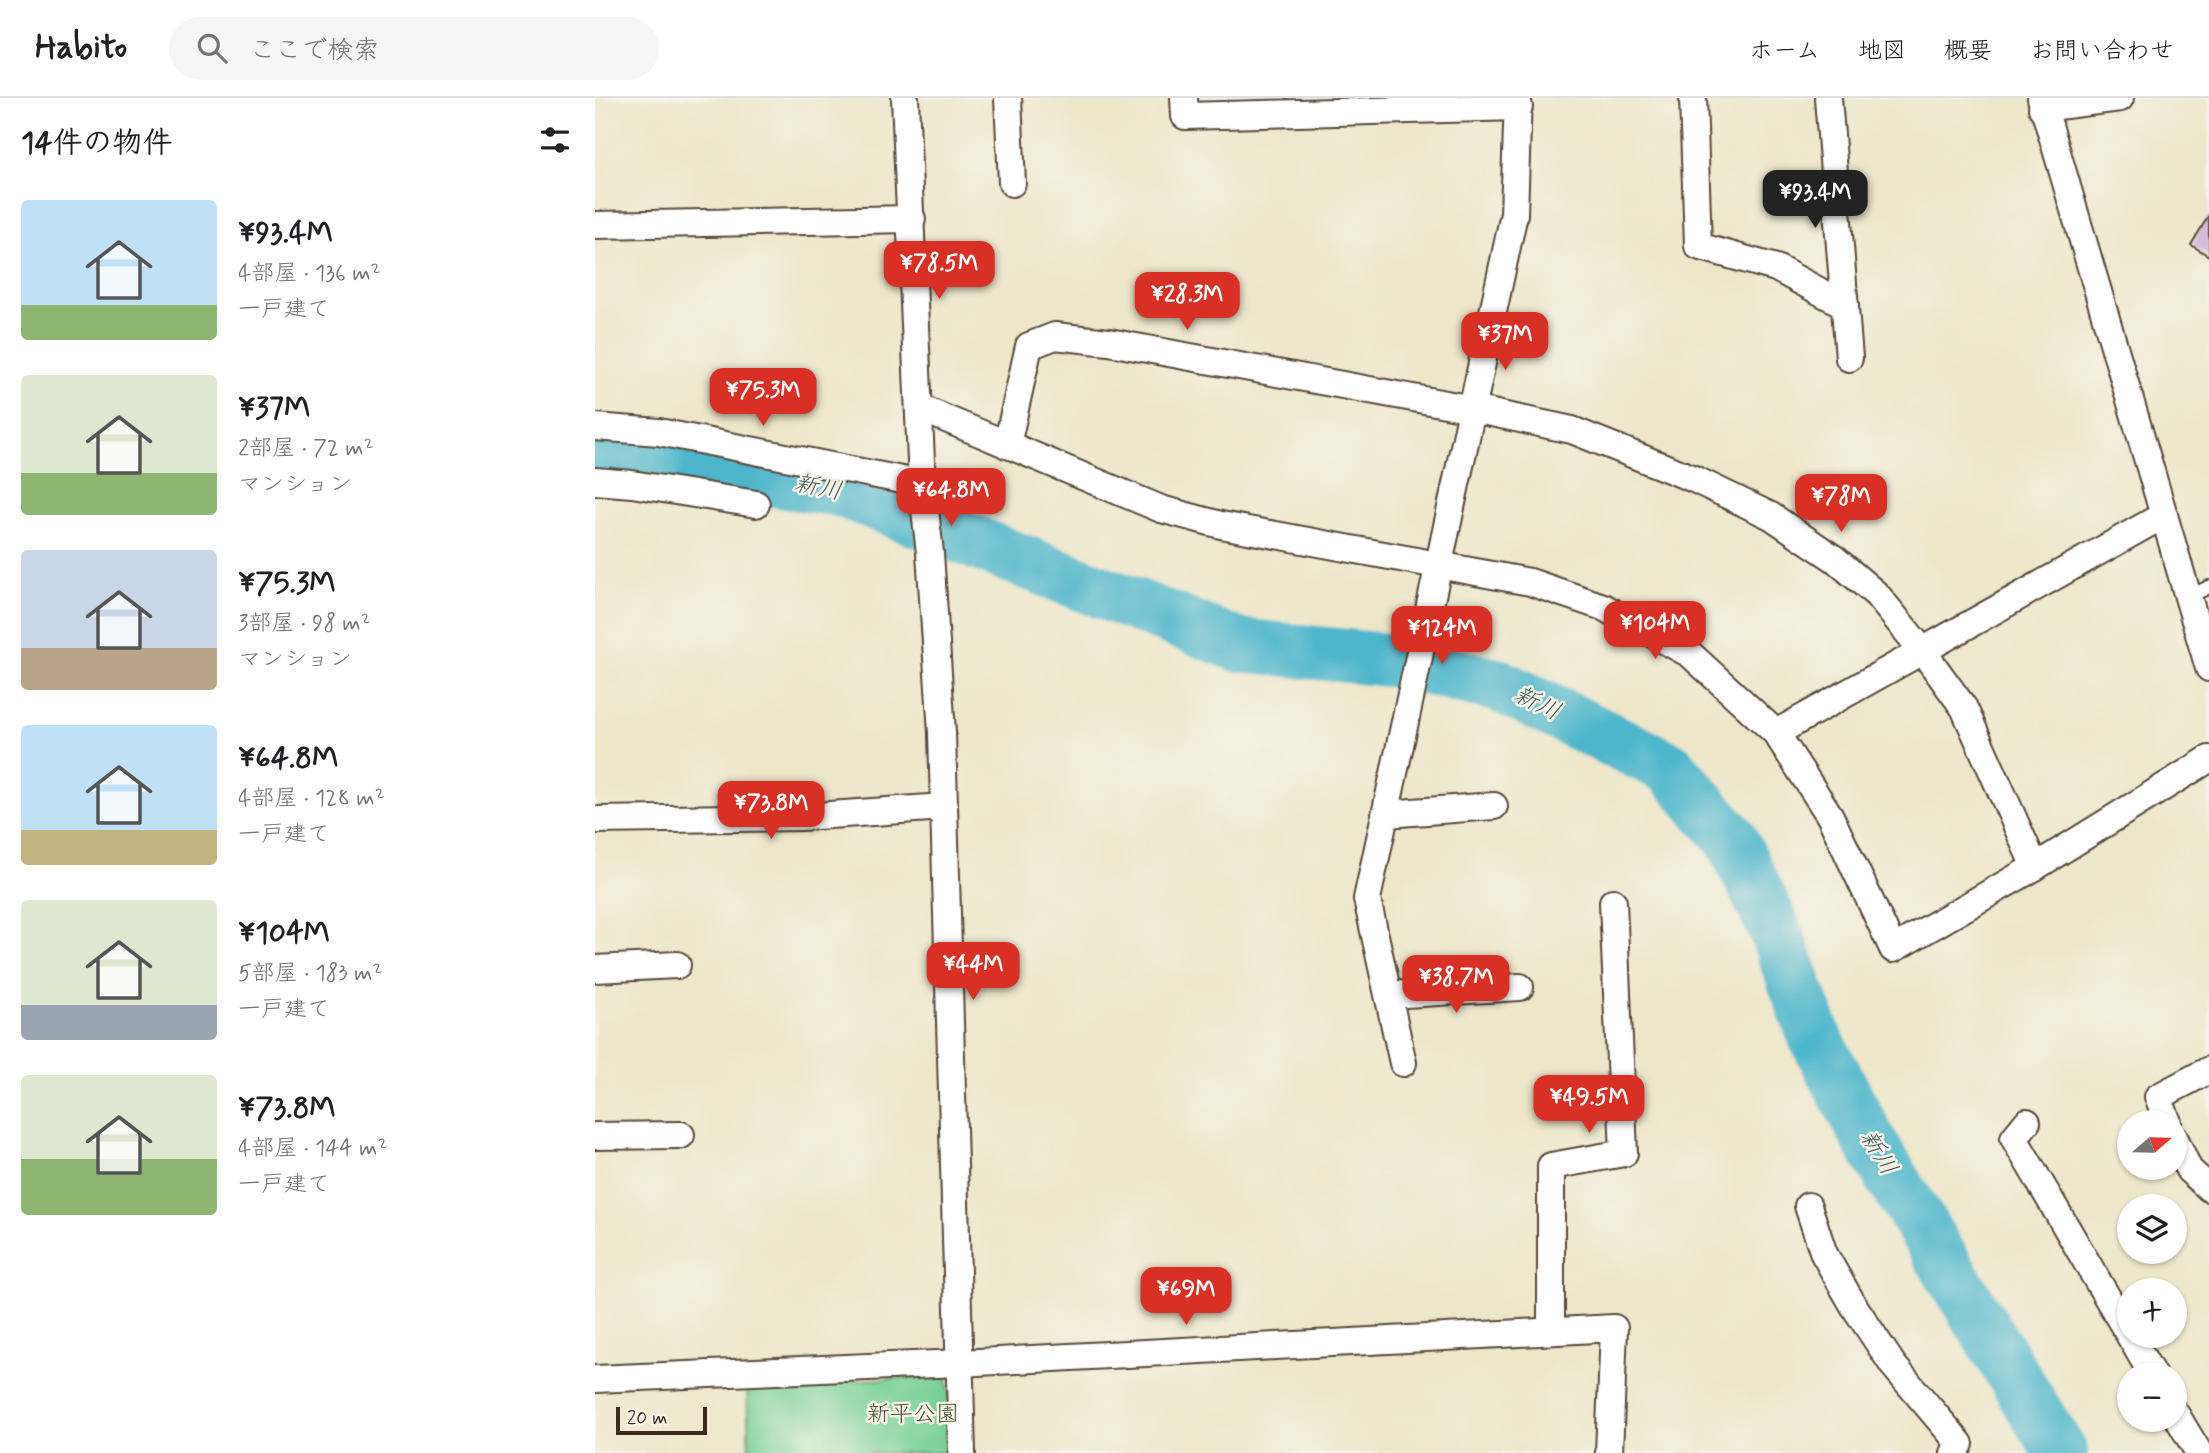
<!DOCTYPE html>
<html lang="ja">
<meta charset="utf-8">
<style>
:root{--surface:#fff;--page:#f6f6f6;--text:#202124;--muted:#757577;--line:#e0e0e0;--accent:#d93025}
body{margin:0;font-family:Mynerve,"Klee One",sans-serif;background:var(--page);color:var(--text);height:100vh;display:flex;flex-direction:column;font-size:26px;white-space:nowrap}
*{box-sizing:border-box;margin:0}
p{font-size:23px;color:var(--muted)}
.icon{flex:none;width:38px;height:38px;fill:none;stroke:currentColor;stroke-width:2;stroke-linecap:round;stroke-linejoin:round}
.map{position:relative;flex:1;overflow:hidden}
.sheet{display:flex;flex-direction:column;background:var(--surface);width:595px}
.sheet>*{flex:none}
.needle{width:46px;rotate:70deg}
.fabs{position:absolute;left:1522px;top:1012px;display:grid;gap:14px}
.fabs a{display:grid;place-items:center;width:70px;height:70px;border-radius:50%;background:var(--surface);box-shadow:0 2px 5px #0004;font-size:35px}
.scale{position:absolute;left:21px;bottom:18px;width:91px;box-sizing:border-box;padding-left:7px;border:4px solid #3b2a1e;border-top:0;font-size:19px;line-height:24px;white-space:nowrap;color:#3b2a1e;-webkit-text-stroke:5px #f7f3e8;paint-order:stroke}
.price{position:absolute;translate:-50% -60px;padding:0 16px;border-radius:14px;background:var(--accent);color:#fff;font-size:23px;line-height:46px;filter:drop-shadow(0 2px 4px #0008)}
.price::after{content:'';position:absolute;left:50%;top:42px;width:21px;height:16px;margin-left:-10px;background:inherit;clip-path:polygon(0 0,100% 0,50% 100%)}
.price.selected{background:#222;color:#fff}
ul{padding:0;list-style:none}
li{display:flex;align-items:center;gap:21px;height:175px;padding:0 21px}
li span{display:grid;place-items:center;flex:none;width:196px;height:140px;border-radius:7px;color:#555}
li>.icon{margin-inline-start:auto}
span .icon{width:84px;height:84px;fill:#fffc;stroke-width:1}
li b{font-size:30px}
h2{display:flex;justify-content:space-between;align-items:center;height:84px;padding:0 21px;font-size:30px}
header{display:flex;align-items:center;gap:42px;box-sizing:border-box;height:98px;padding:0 35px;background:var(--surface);border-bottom:2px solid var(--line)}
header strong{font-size:33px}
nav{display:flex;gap:38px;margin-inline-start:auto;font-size:24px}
.search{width:490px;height:63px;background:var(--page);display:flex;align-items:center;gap:18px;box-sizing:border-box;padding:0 24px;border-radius:38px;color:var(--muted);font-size:26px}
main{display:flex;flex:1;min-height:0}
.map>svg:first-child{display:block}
</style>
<header>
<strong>Habito</strong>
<div class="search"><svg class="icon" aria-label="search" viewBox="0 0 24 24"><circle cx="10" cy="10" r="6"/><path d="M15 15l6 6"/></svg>ここで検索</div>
<nav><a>ホーム</a><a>地図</a><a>概要</a><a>お問い合わせ</a></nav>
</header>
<main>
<section class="sheet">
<h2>14件の物件<svg class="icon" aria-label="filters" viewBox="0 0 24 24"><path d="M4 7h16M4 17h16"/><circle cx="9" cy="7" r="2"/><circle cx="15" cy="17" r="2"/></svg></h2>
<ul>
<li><span style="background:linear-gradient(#bfe0f5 75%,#8fb573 0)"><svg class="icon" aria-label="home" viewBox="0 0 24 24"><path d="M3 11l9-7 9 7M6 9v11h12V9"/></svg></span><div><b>¥93.4M</b><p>4部屋 · 136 m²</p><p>一戸建て</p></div></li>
<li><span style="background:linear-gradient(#dfe7d0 70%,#8fb573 0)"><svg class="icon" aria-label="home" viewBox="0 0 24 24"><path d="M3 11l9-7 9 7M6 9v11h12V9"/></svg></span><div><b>¥37M</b><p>2部屋 · 72 m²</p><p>マンション</p></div></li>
<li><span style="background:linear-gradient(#c9d6e8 70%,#b9a48a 0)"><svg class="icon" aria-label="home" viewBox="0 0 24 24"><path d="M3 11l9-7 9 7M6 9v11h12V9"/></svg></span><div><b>¥75.3M</b><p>3部屋 · 98 m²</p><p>マンション</p></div></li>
<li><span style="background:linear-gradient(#bfe0f5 75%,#c2b280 0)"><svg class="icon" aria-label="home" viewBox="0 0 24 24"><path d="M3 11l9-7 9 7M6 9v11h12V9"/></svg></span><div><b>¥64.8M</b><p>4部屋 · 128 m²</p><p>一戸建て</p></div></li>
<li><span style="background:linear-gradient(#dfe7d0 75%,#9aa5b1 0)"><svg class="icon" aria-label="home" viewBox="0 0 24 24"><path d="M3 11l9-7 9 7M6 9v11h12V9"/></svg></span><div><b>¥104M</b><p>5部屋 · 183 m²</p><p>一戸建て</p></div></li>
<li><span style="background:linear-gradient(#dfe7d0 60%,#8fb573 0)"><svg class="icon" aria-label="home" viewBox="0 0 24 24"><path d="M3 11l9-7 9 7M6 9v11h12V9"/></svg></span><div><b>¥73.8M</b><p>4部屋 · 144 m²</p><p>一戸建て</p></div></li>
</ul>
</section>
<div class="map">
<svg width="1614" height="1355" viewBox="0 0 1614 1355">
<rect width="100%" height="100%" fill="#f7f3e8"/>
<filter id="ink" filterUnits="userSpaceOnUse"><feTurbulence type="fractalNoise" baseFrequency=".0143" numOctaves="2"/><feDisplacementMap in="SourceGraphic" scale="14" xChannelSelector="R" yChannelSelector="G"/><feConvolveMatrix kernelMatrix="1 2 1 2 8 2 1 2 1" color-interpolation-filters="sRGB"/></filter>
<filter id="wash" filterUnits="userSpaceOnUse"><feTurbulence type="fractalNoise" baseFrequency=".00686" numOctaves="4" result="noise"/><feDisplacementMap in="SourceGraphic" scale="28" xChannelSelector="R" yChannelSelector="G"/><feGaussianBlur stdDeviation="1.57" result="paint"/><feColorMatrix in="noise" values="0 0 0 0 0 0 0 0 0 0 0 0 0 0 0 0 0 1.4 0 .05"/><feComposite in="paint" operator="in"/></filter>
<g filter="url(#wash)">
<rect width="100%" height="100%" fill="#ede6c9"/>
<path fill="#77d095" stroke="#597d5a" stroke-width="2" d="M 352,1278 L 359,1355 L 154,1355 L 152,1287 Z"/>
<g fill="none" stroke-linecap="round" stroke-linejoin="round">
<path stroke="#4eb6cc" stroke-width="54" d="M 0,355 L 245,392 L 643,547 L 802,563 L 905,588 L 1075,670 L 1136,740 L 1179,830 L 1220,939 L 1274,1042 L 1466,1355"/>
</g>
<g id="blocks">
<path fill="#c9acd6" d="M 1614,117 L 1614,158 L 1596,147 Z"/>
</g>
</g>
<g filter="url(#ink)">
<use href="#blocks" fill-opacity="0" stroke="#564638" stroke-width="2"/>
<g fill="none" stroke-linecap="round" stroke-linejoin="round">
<defs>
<path id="service" d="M 1593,499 L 1614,489"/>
<g id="minor">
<path d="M 310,0 L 327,386 L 335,455 L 347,635 L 367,1355"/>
<path d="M 413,0 L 417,85"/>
<path d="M 589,0 L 590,18 L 924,9"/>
<path d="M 1098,0 L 1103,148 L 1181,170 L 1250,207"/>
<path d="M 1233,0 L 1254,260"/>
<path d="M 1446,0 L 1614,570"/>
<path d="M 1447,10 L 1525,0"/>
<path d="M 0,127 L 317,121"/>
<path d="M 325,310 L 566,411 L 626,427 L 935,484 L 1008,509 L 1095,556 L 1181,635 L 1235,718 L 1298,851 L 1440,769 L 1614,661"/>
<path d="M 0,329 L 64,334 L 327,386"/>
<path d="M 412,347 L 434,248 L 460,238 L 514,244 L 878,311 L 977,332 L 1099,381 L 1176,418 L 1240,461 L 1282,497 L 1327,552 L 1369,610 L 1440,769"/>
<path d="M 0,383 L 37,386 L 161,406"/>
<path d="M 1181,635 L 1569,417"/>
<path d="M 791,716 L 899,708"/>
<path d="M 0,722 L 206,719 L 349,709"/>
<path d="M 0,871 L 82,867"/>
<path d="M 794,897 L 925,889"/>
<path d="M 808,965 L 772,801 L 919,116 L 923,0"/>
<path d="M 1432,1024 L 1419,1040 L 1557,1276"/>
<path d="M 1573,1024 L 1563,999 L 1614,972"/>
<path d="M 0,1038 L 86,1037"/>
<path d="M 1580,1041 L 1594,1072 L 1614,1090"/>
<path d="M 1213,1108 L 1229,1156 L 1259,1208 L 1298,1267 L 1365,1346 L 1359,1355"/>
<path d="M 956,1233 L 956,1068 L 1029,1055 L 1018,804"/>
<path d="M 0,1281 L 364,1265 L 1019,1230 L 1014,1355"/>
<path d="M 1580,1315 L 1604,1355"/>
</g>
</defs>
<use href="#service" stroke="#564638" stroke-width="16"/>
<use href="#minor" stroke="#564638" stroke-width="30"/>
<use href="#service" stroke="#fff" stroke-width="12"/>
<use href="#minor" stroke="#fff" stroke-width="26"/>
</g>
</g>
<g text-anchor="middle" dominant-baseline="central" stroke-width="5" stroke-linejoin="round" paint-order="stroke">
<g font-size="23" fill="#4a543c" stroke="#f7f3e8">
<text x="318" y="1317">新平公園</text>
</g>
<g font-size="24" font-style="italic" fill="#425b5b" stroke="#f7f3e8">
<text transform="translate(223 390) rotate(11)">新川</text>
<text transform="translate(942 606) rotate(26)">新川</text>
<text transform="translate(1283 1055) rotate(59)">新川</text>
</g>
</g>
</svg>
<div class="fabs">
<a><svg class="needle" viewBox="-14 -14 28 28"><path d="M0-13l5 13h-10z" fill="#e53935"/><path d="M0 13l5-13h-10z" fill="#757577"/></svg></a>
<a><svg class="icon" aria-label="layers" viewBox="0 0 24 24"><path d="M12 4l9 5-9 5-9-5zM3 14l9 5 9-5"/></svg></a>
<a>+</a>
<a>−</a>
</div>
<div class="scale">20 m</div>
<b class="price selected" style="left:1220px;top:132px">¥93.4M</b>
<b class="price" style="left:344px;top:203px">¥78.5M</b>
<b class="price" style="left:592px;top:234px">¥28.3M</b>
<b class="price" style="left:910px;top:274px">¥37M</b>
<b class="price" style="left:168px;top:330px">¥75.3M</b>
<b class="price" style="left:356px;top:430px">¥64.8M</b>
<b class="price" style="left:1246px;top:436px">¥78M</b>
<b class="price" style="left:1060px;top:563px">¥104M</b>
<b class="price" style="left:847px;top:568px">¥124M</b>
<b class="price" style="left:176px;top:743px">¥73.8M</b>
<b class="price" style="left:378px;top:904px">¥44M</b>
<b class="price" style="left:861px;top:917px">¥38.7M</b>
<b class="price" style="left:994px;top:1037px">¥49.5M</b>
<b class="price" style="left:591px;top:1229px">¥69M</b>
</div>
</main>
